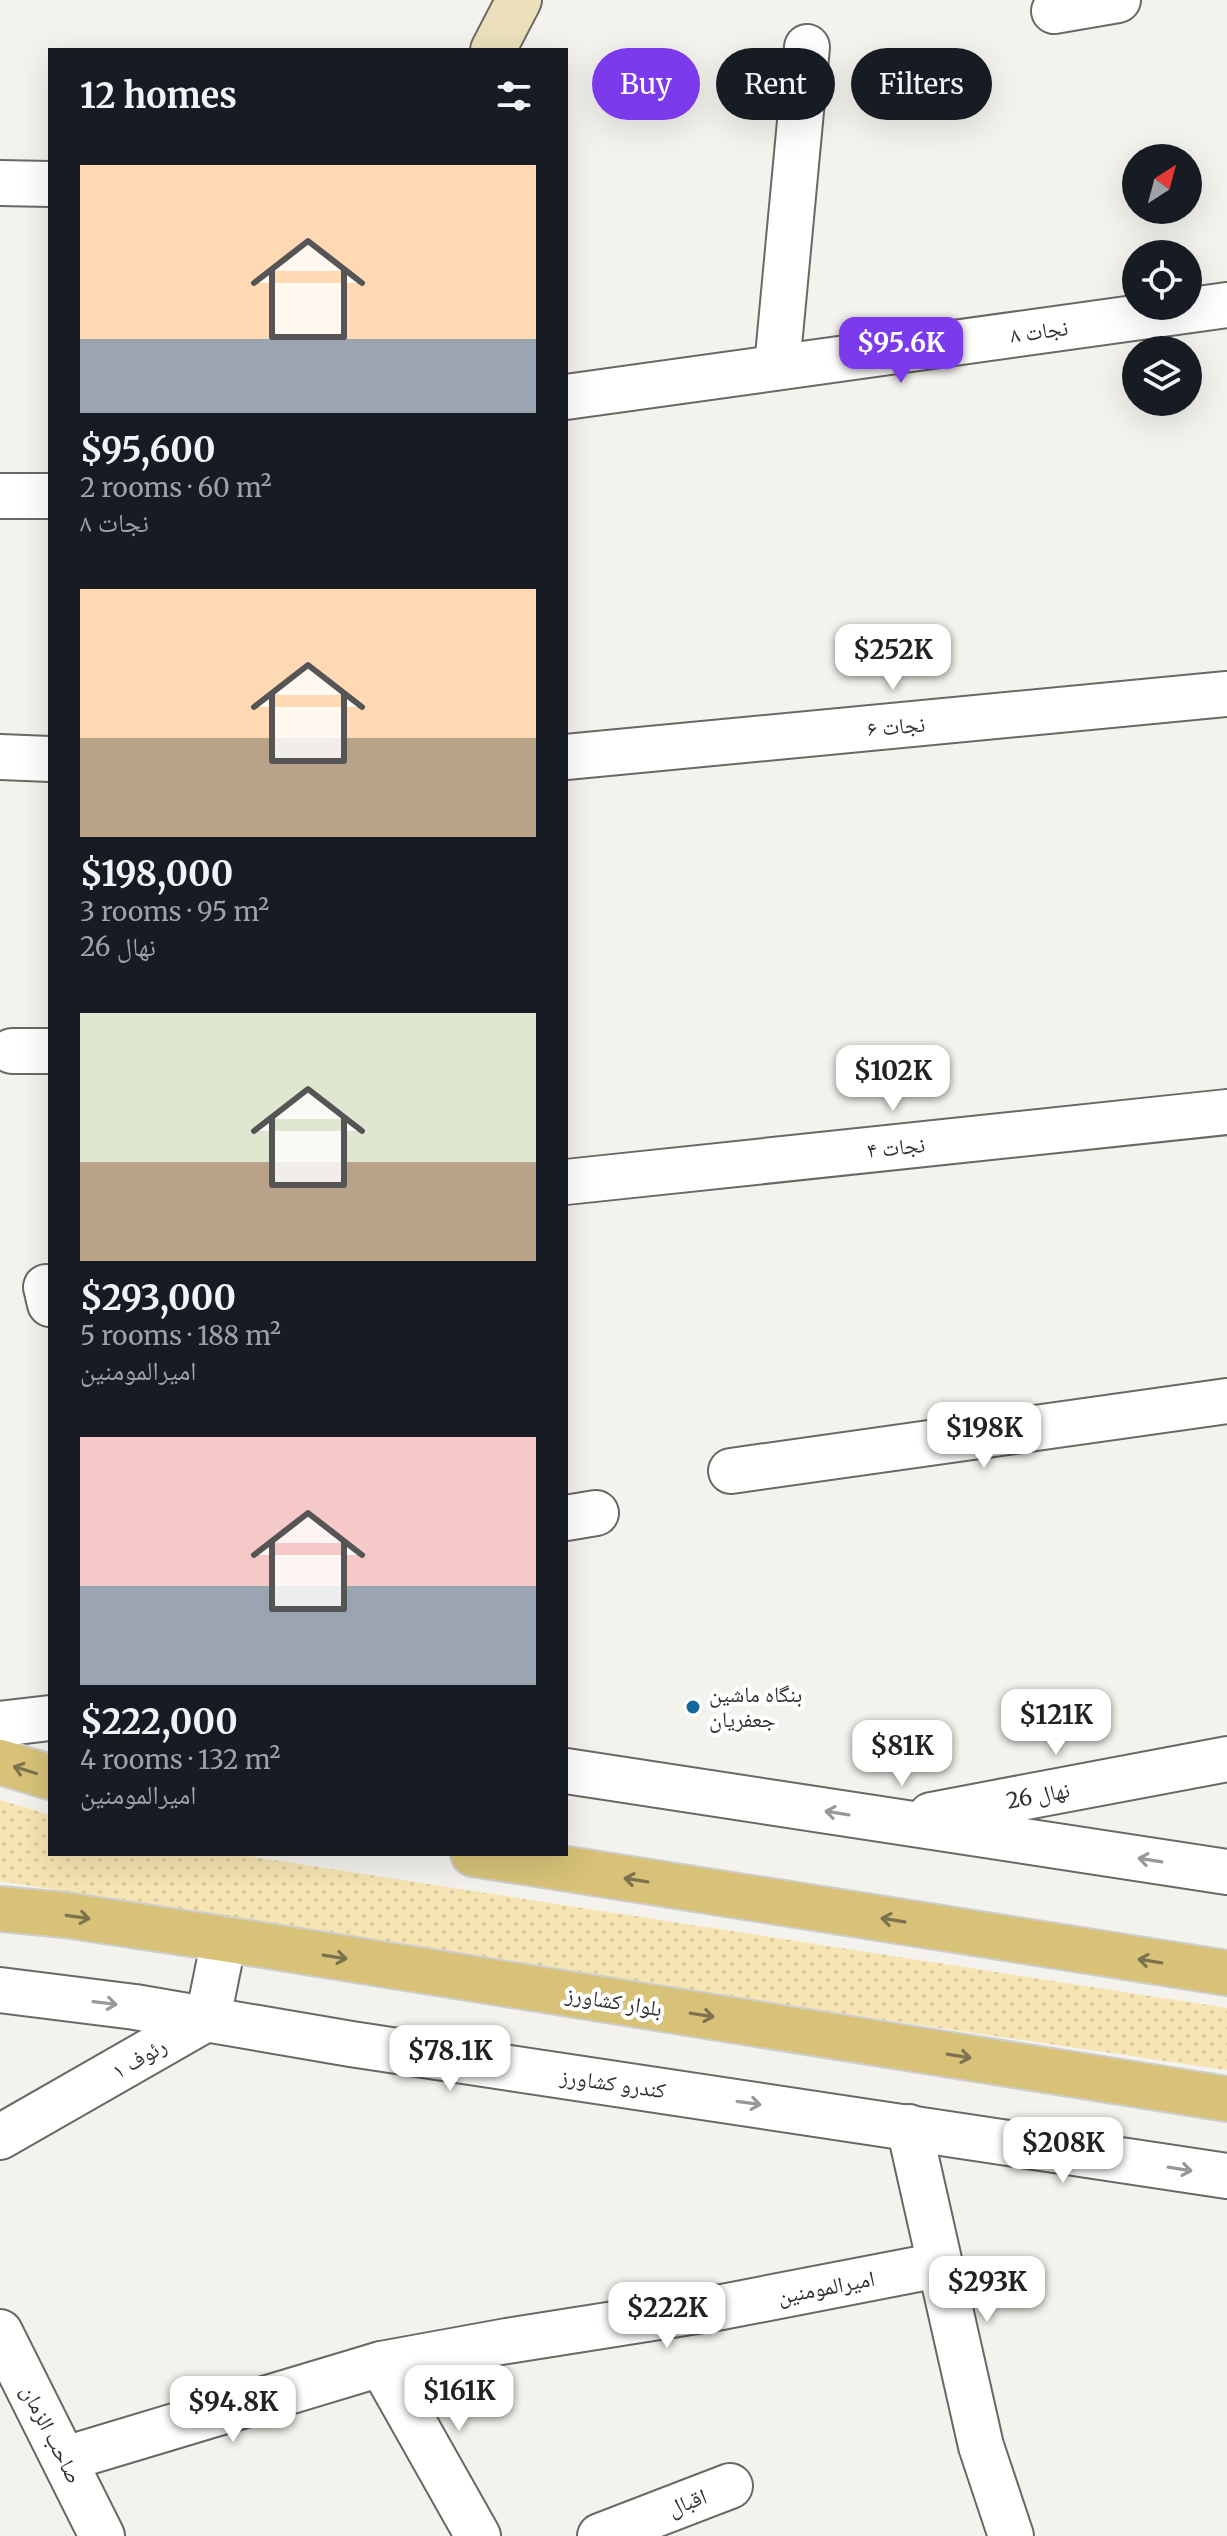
<!DOCTYPE html>
<meta charset="utf-8">
<style>
:root{--surface:#171b24;--page:#242831;--text:#f1f3f6;--muted:#9ea1a6;--accent:#7c3aed}
body{margin:0;font-family:Merriweather,"Noto Naskh Arabic",serif;background:var(--page);color:var(--text);height:100vh;display:flex;flex-direction:column;font-size:30px;white-space:nowrap}
*{box-sizing:border-box;margin:0}
p{font-size:26px;color:var(--muted)}
.icon{flex:none;width:44px;height:44px;fill:none;stroke:currentColor;stroke-width:2;stroke-linecap:round;stroke-linejoin:round}
.map{position:relative;flex:1;overflow:hidden}
.panel{position:absolute;left:48px;top:48px;width:520px;height:1808px;display:flex;flex-direction:column;background:var(--surface);border-radius:0px;box-shadow:0 8px 32px #0002}
.panel>*{flex:none}
.guide{position:absolute;left:592px;top:48px;width:514px;height:72px;display:flex;gap:16px}
.needle{width:52px;rotate:36deg}
.controls{position:absolute;left:1122px;top:144px;display:grid;gap:16px}
.controls a{display:grid;place-items:center;width:80px;height:80px;border-radius:50%;background:var(--surface);box-shadow:0 8px 32px #0002;font-size:40px}
.price{position:absolute;translate:-50% -68px;padding:0 18px;border-radius:16px;background:#fff;color:#222;font-size:26px;line-height:52px;filter:drop-shadow(0 2px 4px #0008)}
.price::after{content:'';position:absolute;left:50%;top:48px;width:24px;height:18px;margin-left:-12px;background:inherit;clip-path:polygon(0 0,100% 0,50% 100%)}
.price.current{background:var(--accent);color:#fff}
ul{padding:0;list-style:none}
li{display:grid;align-content:center;gap:16px;height:424px;padding:0 32px}
li span{display:grid;place-items:center;height:248px;border-radius:0px;color:#555}
li>.icon{margin-inline-start:auto}
span .icon{width:144px;height:144px;fill:#fffc;stroke-width:1}
li b{font-size:34px}
h2{display:flex;justify-content:space-between;align-items:center;height:96px;padding:0 32px;font-size:34px}
.chip{padding:0 28px;border-radius:36px;background:var(--surface);box-shadow:0 8px 32px #0002;font-size:28px;line-height:72px}
.chip.current{background:var(--accent);color:#fff}
.map>svg:first-child{display:block}
</style>
<div class="map">
<svg width="1227" height="2536" viewBox="0 0 1227 2536">
<defs>
<pattern id="grass-dots" width="8" height="8" patternUnits="userSpaceOnUse" patternTransform="scale(2)"><rect width="8" height="8" fill="#f6e4b2"/><path d="M2 2h.1M6 6h.1" fill="none" stroke="#d3c499" stroke-width="1.8" stroke-linecap="round"/></pattern>
</defs>
<rect width="100%" height="100%" fill="#f4f2ec"/>
<path fill="url(#grass-dots)" d="M 0,1800 L 50,1815 L 50,1854 L 235,1854 L 1227,2008 L 1227,2070 L 742,1999 L 0,1881 Z"/>
<g fill="none" stroke-linecap="round" stroke-linejoin="round">
<defs>
<g id="street">
<path d="M 1054,11 L 1118,0"/>
<path d="M 0,183 L 50,184"/>
<path d="M 777,367 L 807,47"/>
<path d="M 566,397 L 1227,305"/>
<path d="M 0,496 L 50,496"/>
<path d="M 0,757 L 50,759"/>
<path d="M 566,757 L 1227,694"/>
<path d="M 12,1051 L 50,1051"/>
<path d="M 566,1182 L 1227,1112"/>
<path d="M 46,1287 L 50,1304"/>
<path d="M 731,1471 L 1227,1401"/>
<path d="M 566,1518 L 596,1513"/>
<path d="M 0,1724 L 50,1718"/>
<path d="M 566,1771 L 1227,1872"/>
<path d="M 931,1815 L 1227,1759"/>
<path d="M 0,1990 L 135,2007 L 351,2044 L 1227,2176"/>
<path d="M 909,2127 L 981,2446 L 1011,2536"/>
<path d="M 0,2137 L 208,2018 L 224,1939"/>
<path d="M 0,2332 L 102,2536"/>
<path d="M 381,2364 L 478,2536"/>
<path d="M 65,2459 L 381,2364 L 507,2341 L 722,2307 L 939,2265"/>
<path d="M 600,2536 L 730,2486"/>
</g>
<path id="secondary" d="M 493,50 L 519,0"/>
<g id="primary">
<path d="M 0,1762 L 50,1777"/>
<path d="M 473,1854 L 1227,1973"/>
<path d="M 0,1909 L 65,1915 L 224,1939 L 1227,2099"/>
</g>
</defs>
<use href="#street" stroke="#6a6863" stroke-width="48"/>
<use href="#secondary" stroke="#6a6863" stroke-width="48"/>
<use href="#primary" stroke="#cececd" stroke-width="48"/>
<use href="#street" stroke="#fff" stroke-width="44"/>
<use href="#secondary" stroke="#ebe0bb" stroke-width="44"/>
<use href="#primary" stroke="#d7c277" stroke-width="44"/>
</g>
<defs><path id="oneway-shaft" d="M-6 0H5M1.5-3L5.5 0L1.5 3" fill="none" stroke-width="1.6" stroke-linecap="round" stroke-linejoin="round" transform="scale(2)"/></defs>
<g stroke="#7c724f">
<use href="#oneway-shaft" transform="translate(25 1770) rotate(-163)"/>
<use href="#oneway-shaft" transform="translate(636 1880) rotate(-171)"/>
<use href="#oneway-shaft" transform="translate(78 1917) rotate(8)"/>
<use href="#oneway-shaft" transform="translate(893 1920) rotate(-171)"/>
<use href="#oneway-shaft" transform="translate(335 1957) rotate(9)"/>
<use href="#oneway-shaft" transform="translate(1150 1961) rotate(-171)"/>
<use href="#oneway-shaft" transform="translate(702 2015) rotate(9)"/>
<use href="#oneway-shaft" transform="translate(959 2056) rotate(9)"/>
</g>
<g stroke="#989897">
<use href="#oneway-shaft" transform="translate(837 1813) rotate(-171)"/>
<use href="#oneway-shaft" transform="translate(1150 1860) rotate(-171)"/>
<use href="#oneway-shaft" transform="translate(105 2003) rotate(7)"/>
<use href="#oneway-shaft" transform="translate(749 2103) rotate(8)"/>
<use href="#oneway-shaft" transform="translate(1180 2169) rotate(9)"/>
</g>
<circle fill="#13699a" stroke="#fff" stroke-width="3" cx="693" cy="1707" r="8"/>
<g text-anchor="middle" dominant-baseline="central" stroke-width="8" stroke-linejoin="round" paint-order="stroke">
<g font-size="22" fill="#32312f" stroke="#fff">
<text transform="translate(1039 331) rotate(-8)">نجات ۸</text>
<text transform="translate(896 726) rotate(-5)">نجات ۶</text>
<text transform="translate(896 1147) rotate(-6)">نجات ۴</text>
<text transform="translate(1038 1795) rotate(-11)">نهال 26</text>
<text transform="translate(614 2001) rotate(9)">بلوار کشاورز</text>
<text transform="translate(139 2058) rotate(-30)">رئوف ۱</text>
<text transform="translate(613 2083) rotate(8)">کندرو کشاورز</text>
<text transform="translate(826 2287) rotate(-11)">امیرالمومنین</text>
<text transform="translate(52 2434) rotate(63)">صاحب الزمان</text>
<text transform="translate(687 2502) rotate(-21)">اقبال</text>
</g>
<g font-size="22" fill="#32312f" stroke="#fff" text-anchor="start">
<text x="709" y="1694">بنگاه ماشین<tspan x="709" dy="25">جعفریان</tspan></text>
</g>
</g>
</svg>
<div class="controls">
<a><svg class="needle" viewBox="-14 -14 28 28"><path d="M0-13l5 13h-10z" fill="#e53935"/><path d="M0 13l5-13h-10z" fill="#9ea1a6"/></svg></a>
<a><svg class="icon" aria-label="locate" viewBox="0 0 24 24"><circle cx="12" cy="12" r="6"/><path d="M12 2v4M12 18v4M2 12h4M18 12h4"/></svg></a>
<a><svg class="icon" aria-label="layers" viewBox="0 0 24 24"><path d="M12 4l9 5-9 5-9-5zM3 14l9 5 9-5"/></svg></a>
</div>
<b class="price current" style="left:901px;top:385px">$95.6K</b>
<b class="price" style="left:893px;top:692px">$252K</b>
<b class="price" style="left:893px;top:1113px">$102K</b>
<b class="price" style="left:984px;top:1470px">$198K</b>
<b class="price" style="left:1056px;top:1757px">$121K</b>
<b class="price" style="left:902px;top:1788px">$81K</b>
<b class="price" style="left:450px;top:2093px">$78.1K</b>
<b class="price" style="left:1063px;top:2185px">$208K</b>
<b class="price" style="left:987px;top:2324px">$293K</b>
<b class="price" style="left:667px;top:2350px">$222K</b>
<b class="price" style="left:459px;top:2433px">$161K</b>
<b class="price" style="left:233px;top:2444px">$94.8K</b>
<div class="guide">
<a class="chip current">Buy</a>
<a class="chip">Rent</a>
<a class="chip">Filters</a>
</div>
<section class="panel">
<h2>12 homes<svg class="icon" aria-label="filters" viewBox="0 0 24 24"><path d="M4 7h16M4 17h16"/><circle cx="9" cy="7" r="2"/><circle cx="15" cy="17" r="2"/></svg></h2>
<ul>
<li><span style="background:linear-gradient(#ffd9b3 70%,#9aa5b1 0)"><svg class="icon" aria-label="home" viewBox="0 0 24 24"><path d="M3 11l9-7 9 7M6 9v11h12V9"/></svg></span><div><b>$95,600</b><p>2 rooms · 60 m²</p><p>نجات ۸</p></div></li>
<li><span style="background:linear-gradient(#ffd9b3 60%,#b9a48a 0)"><svg class="icon" aria-label="home" viewBox="0 0 24 24"><path d="M3 11l9-7 9 7M6 9v11h12V9"/></svg></span><div><b>$198,000</b><p>3 rooms · 95 m²</p><p>نهال 26</p></div></li>
<li><span style="background:linear-gradient(#dfe7d0 60%,#b9a48a 0)"><svg class="icon" aria-label="home" viewBox="0 0 24 24"><path d="M3 11l9-7 9 7M6 9v11h12V9"/></svg></span><div><b>$293,000</b><p>5 rooms · 188 m²</p><p>امیرالمومنین</p></div></li>
<li><span style="background:linear-gradient(#f6c9c9 60%,#9aa5b1 0)"><svg class="icon" aria-label="home" viewBox="0 0 24 24"><path d="M3 11l9-7 9 7M6 9v11h12V9"/></svg></span><div><b>$222,000</b><p>4 rooms · 132 m²</p><p>امیرالمومنین</p></div></li>
</ul>
</section>
</div>
